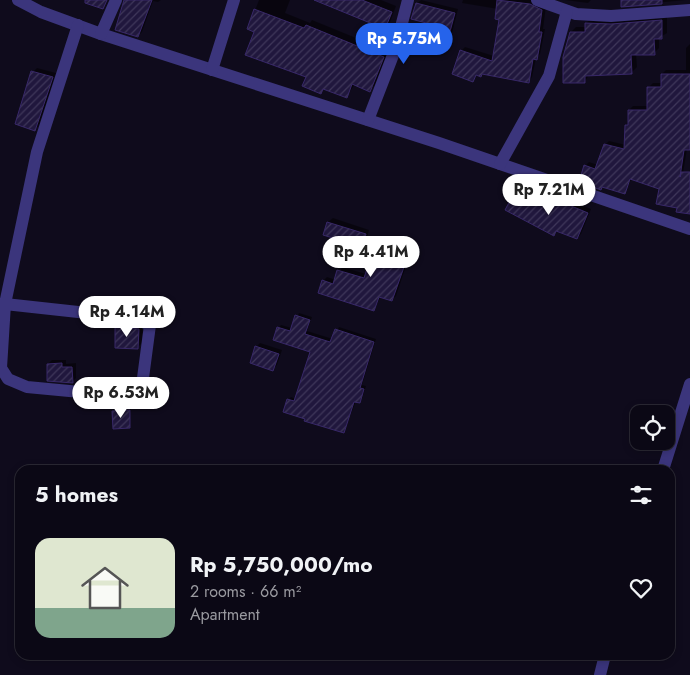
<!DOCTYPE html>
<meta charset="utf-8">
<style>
:root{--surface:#0b0815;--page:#14111e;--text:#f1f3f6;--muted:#9a9aa0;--line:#2b2934;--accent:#2563eb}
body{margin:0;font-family:Jost,sans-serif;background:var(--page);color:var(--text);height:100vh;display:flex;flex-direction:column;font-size:19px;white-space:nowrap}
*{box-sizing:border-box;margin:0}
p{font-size:16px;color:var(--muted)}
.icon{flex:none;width:28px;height:28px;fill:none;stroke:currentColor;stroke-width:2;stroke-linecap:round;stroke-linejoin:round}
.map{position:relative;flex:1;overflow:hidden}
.drawer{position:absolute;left:15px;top:465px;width:660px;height:195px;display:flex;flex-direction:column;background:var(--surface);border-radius:15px;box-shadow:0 2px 8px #0003,0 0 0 1px var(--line)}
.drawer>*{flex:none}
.tools{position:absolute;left:630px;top:405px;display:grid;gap:10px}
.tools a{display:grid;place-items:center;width:45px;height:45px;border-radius:10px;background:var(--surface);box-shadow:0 2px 8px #0003,0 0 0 1px var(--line);font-size:25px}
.price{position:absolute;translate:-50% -42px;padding:0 11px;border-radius:18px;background:#fff;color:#222;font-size:16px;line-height:32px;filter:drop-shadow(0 1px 2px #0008)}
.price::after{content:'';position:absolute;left:50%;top:30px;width:15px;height:11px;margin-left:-8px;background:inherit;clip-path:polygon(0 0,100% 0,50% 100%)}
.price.on{background:var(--accent);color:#fff}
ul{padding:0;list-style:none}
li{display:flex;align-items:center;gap:15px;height:125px;padding:0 20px}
li span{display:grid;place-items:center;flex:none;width:140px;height:100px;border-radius:15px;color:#555}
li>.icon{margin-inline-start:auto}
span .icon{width:60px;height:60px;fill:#fffc;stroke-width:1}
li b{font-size:21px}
h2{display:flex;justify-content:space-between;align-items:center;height:60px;padding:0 20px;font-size:21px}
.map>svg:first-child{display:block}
</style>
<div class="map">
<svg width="690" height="675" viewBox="0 0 690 675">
<defs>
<pattern id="building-hatch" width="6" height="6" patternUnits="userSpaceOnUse" patternTransform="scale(1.25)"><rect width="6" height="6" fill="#20173d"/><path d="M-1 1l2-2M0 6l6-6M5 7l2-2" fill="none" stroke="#3f375a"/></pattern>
</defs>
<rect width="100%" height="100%" fill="#0f0b1c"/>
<g fill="#0007">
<path d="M 125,0 L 161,0 L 158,2 L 153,1 L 142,32 L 138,36 Z"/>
<path d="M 259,0 L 290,0 L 285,13 L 310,23 L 312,20 L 388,51 L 375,85 L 370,90 L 355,84 L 347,96 L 324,89 L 321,92 L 308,76 L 256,31 L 248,28 Z"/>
<path d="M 315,0 L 381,0 L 396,6 L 390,22 L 385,27 Z"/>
<path d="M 421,0 L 458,9 L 452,33 L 448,38 L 417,4 Z"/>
<path d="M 463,0 L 535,0 L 546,6 L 543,29 L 545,29 L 540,54 L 536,58 L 532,77 L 528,82 L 484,73 L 481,76 L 478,74 L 473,80 L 461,51 L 465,47 L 494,56 L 501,19 L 498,9 L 462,3 Z"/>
<path d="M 565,0 L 591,0 L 588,3 Z"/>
<path d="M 623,0 L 686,0 L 623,6 Z"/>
<path d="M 667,16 L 667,33 L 659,38 L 659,48 L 654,53 L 636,53 L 637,67 L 631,73 L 590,74 L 585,81 L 571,32 L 576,27 L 587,27 L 586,23 L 592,18 Z"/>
<path d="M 690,44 L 690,149 L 687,149 L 683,173 L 690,174 L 690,212 L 678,207 L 660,188 L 632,178 L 624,193 L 585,166 L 589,162 L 598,165 L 605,145 L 609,141 L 626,145 L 626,125 L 629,122 L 629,110 L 633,106 L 649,106 L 649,87 L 653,83 L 662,83 L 662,74 L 666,70 L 686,70 L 686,48 Z"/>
<path d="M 37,68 L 56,73 L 39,125 L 35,130 L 33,72 Z"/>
<path d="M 517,192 L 535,200 L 539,196 L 550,200 L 555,194 L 591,209 L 581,234 L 577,238 L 558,230 L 554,234 L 514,195 Z"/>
<path d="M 333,218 L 369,230 L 366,242 L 361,246 L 328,222 Z"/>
<path d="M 381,237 L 415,247 L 410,262 L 406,266 L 396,296 L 392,300 L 381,296 L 374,310 L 323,281 L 327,277 L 336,280 L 342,267 L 366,274 L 377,241 Z"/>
<path d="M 299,313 L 312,317 L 307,331 L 333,339 L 339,327 L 376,339 L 362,385 L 366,386 L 362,399 L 359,402 L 356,401 L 344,432 L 306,418 L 288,400 L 291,397 L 296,399 L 312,352 L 278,328 L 281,325 L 292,328 Z"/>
<path d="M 121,323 L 143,325 L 142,343 L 138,347 L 116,328 Z"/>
<path d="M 260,343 L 282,350 L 277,365 L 273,369 L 256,347 Z"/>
<path d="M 52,360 L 66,360 L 66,364 L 76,363 L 76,378 L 72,382 L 48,364 Z"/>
<path d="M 131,409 L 130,427 L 113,412 L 115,410 Z"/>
</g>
<g fill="url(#building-hatch)" stroke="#382869">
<path d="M 85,0 L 107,0 L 103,9 L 85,3 Z"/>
<path d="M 124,0 L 152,0 L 138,37 L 115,30 Z"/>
<path d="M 314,0 L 362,0 L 392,12 L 385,29 Z"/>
<path d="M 497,0 L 530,4 L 542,10 L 539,32 L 542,32 L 537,60 L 533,59 L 529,83 L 482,74 L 481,77 L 476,75 L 473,82 L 452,74 L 460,50 L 492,61 L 499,20 L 495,19 Z"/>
<path d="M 621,0 L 662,0 L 662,4 L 621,7 Z"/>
<path d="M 416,3 L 455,13 L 448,39 L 431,34 L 434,25 L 411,19 Z"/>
<path d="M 254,9 L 304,28 L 306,25 L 384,57 L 370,92 L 352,84 L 347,98 L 323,89 L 321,94 L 302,86 L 306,77 L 245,55 L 254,32 L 247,29 Z"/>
<path d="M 662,20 L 662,39 L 654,39 L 655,55 L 631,55 L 632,74 L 585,76 L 585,83 L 563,83 L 563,57 L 570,32 L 585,32 L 585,23 L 611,24 Z"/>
<path d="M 31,71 L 53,77 L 35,131 L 15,124 Z"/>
<path d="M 661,74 L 690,74 L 690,150 L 684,150 L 680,177 L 681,172 L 690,172 L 690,214 L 676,212 L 677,208 L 656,204 L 659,189 L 630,179 L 625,194 L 602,187 L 601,190 L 579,182 L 584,165 L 595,169 L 604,144 L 624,149 L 625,125 L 628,125 L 628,110 L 647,110 L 647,87 L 661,87 Z"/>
<path d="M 513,195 L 532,204 L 534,199 L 547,204 L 550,197 L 588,213 L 577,239 L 556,231 L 554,236 L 505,210 Z"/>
<path d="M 327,222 L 366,234 L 362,247 L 323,235 Z"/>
<path d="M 376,240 L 412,251 L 406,268 L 404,267 L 392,301 L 379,297 L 374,311 L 318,293 L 322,280 L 333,284 L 337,270 L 364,278 Z"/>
<path d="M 295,315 L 310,320 L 305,334 L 330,342 L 335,329 L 374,342 L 360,388 L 364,389 L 360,403 L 354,402 L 344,433 L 304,421 L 305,419 L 283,412 L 287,399 L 294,401 L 310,352 L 273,340 L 277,327 L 290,331 Z"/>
<path d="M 115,327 L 139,329 L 138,349 L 115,348 Z"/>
<path d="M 255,346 L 279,354 L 273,371 L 250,363 Z"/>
<path d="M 62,363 L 62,367 L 72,367 L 73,383 L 47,381 L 47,364 Z"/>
<path d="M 130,410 L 130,428 L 113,429 L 112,411 Z"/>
</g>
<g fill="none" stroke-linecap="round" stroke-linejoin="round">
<g stroke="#3b357c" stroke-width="12">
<path d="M 18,0 L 41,12 L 101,34 L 439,143 L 690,229"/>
<path d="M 537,0 L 576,14 L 611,16 L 690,10"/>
<path d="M 101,34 L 116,0"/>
<path d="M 212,70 L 234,0"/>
<path d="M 368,120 L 395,50 L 408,0"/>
<path d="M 500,164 L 549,76 L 567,11"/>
<path d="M 0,304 L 5,304 L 133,318 L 150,325 L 141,393 L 133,397 L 27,387 L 8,379 L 1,368 L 5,304 L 37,152 L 78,25"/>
<path d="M 663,470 L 690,384"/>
<path d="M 600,675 L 605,655"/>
</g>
</g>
</svg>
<div class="tools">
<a><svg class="icon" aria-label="locate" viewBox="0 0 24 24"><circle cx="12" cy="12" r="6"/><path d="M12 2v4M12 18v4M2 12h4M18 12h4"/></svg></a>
</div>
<b class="price on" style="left:404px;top:65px">Rp 5.75M</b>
<b class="price" style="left:549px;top:216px">Rp 7.21M</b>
<b class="price" style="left:371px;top:278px">Rp 4.41M</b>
<b class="price" style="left:127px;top:338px">Rp 4.14M</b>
<b class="price" style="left:121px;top:419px">Rp 6.53M</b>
<section class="drawer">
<h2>5 homes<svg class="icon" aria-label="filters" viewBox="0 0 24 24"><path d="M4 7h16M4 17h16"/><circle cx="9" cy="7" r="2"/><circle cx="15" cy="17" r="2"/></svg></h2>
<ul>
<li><span style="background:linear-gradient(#dfe7d0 70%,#7fa58c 0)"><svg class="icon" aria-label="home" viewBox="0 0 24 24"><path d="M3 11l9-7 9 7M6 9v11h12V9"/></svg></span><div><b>Rp 5,750,000/mo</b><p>2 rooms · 66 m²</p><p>Apartment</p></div><svg class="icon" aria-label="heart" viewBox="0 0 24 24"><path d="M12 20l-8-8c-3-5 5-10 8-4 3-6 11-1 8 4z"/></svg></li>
</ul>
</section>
</div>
